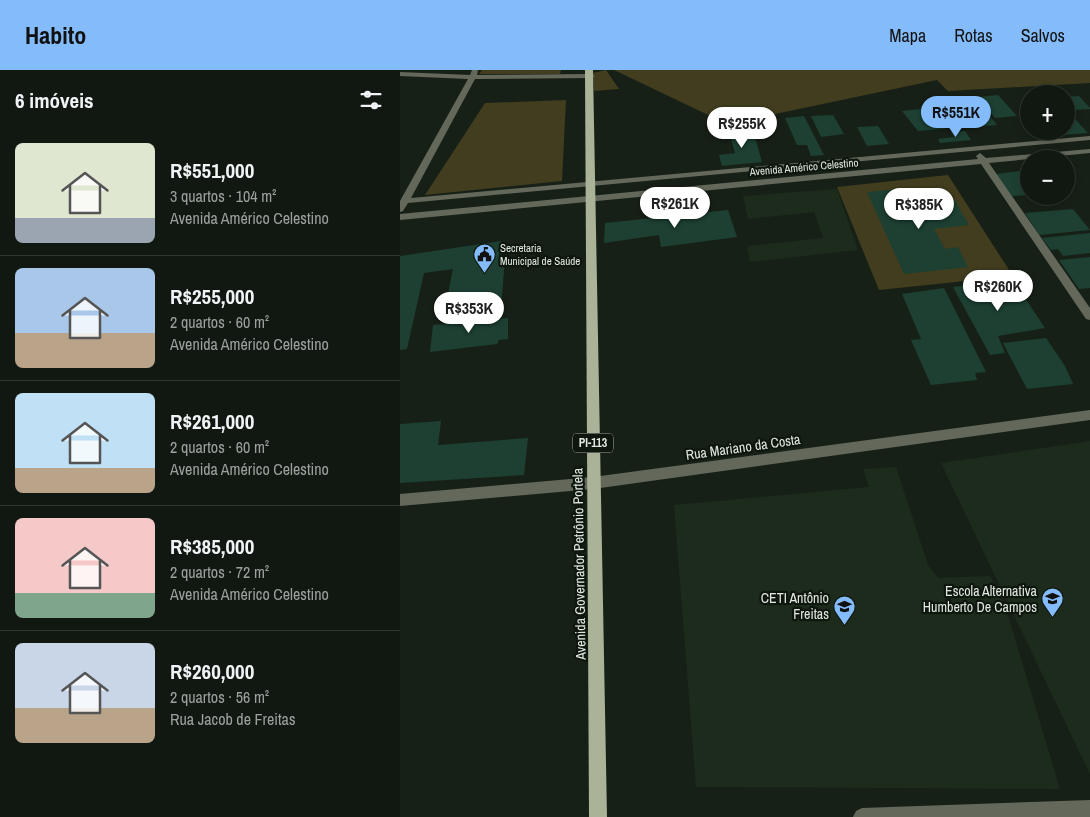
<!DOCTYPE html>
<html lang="pt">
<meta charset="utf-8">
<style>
:root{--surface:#111811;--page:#1e251f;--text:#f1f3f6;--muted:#9ca09f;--line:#303731;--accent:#84bcfb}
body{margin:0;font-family:"Archivo Narrow",sans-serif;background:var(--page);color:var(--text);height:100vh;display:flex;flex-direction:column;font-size:19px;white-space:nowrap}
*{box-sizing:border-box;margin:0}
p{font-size:16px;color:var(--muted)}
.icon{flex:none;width:28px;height:28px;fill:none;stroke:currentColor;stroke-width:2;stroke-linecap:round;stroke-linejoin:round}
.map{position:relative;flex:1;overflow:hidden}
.side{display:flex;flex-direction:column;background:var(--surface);width:400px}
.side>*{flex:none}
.fabs{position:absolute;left:620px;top:15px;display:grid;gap:10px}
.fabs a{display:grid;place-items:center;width:55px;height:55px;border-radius:50%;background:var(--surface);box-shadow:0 2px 8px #0003,0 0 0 1px var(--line);font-size:25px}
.price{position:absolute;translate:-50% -42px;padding:0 11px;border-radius:18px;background:#fff;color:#222;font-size:16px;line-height:32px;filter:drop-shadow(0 1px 2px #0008)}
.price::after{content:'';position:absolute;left:50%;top:30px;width:15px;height:11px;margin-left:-8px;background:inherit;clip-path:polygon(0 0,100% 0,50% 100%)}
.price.selected{background:var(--accent);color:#111}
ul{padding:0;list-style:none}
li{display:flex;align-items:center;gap:15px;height:125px;padding:0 15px}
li+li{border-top:1px solid var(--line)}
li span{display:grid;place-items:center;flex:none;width:140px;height:100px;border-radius:8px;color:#555}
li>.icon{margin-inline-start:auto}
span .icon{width:60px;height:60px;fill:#fffc;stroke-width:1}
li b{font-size:21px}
h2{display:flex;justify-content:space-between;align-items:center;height:60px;padding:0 15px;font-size:21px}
header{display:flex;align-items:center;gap:30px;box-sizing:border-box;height:70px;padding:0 25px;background:var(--accent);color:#111}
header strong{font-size:24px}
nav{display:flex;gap:28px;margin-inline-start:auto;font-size:18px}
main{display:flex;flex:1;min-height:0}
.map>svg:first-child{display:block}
</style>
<header>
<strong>Habito</strong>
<nav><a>Mapa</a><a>Rotas</a><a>Salvos</a></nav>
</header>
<main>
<section class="side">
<h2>6 imóveis<svg class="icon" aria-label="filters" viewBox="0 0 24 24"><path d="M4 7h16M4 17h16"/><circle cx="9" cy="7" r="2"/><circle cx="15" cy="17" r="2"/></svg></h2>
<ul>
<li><span style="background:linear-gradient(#dfe7d0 75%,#9aa5b1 0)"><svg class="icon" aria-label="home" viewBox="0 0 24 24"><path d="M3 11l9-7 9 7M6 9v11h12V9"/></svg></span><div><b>R$551,000</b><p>3 quartos · 104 m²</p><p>Avenida Américo Celestino</p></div></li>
<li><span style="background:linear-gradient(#a9c7e8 65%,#b9a48a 0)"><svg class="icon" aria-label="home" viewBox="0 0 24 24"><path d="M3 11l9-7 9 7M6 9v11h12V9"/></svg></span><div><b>R$255,000</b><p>2 quartos · 60 m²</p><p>Avenida Américo Celestino</p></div></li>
<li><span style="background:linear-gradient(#bfe0f5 75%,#b9a48a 0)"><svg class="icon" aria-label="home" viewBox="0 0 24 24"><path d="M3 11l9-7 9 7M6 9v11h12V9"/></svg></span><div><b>R$261,000</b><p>2 quartos · 60 m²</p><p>Avenida Américo Celestino</p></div></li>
<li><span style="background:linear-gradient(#f6c9c9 75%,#7fa58c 0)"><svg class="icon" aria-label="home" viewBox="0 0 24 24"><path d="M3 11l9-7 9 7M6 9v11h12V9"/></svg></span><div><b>R$385,000</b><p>2 quartos · 72 m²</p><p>Avenida Américo Celestino</p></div></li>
<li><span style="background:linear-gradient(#c9d6e8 65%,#b9a48a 0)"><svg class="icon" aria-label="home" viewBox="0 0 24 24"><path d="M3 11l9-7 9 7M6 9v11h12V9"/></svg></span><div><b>R$260,000</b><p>2 quartos · 56 m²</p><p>Rua Jacob de Freitas</p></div></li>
</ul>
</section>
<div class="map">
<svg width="690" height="747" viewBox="0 0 690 747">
<rect width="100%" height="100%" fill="#172017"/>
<g fill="#1d2b1c">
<path d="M 437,119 L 458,180 L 350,192 L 347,176 L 423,168 L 414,142 L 348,149 L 343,126 Z"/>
<path d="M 690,371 L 690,704 L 541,393 Z"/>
<path d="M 496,397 L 528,495 L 538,508 L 590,506 L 605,535 L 660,719 L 296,717 L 274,435 L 469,417 L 463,399 Z"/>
</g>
<g fill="#413d1e">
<path d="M 82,0 L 161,0 L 160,4 L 79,4 Z"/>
<path d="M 206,0 L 219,19 L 194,21 L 193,3 Z"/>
<path d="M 214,0 L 690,0 L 690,13 L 548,21 L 537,10 L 327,54 Z"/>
<path d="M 166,30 L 162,111 L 25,125 L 85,33 Z"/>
<path d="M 548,105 L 613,206 L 479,220 L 437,117 Z"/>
</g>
<g fill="#1d4032">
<path d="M 598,25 L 617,46 L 595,48 L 578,27 Z"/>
<path d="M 679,26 L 690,38 L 690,39 L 673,40 L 666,34 L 666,27 Z"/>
<path d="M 577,30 L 597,55 L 574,57 L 555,32 Z"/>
<path d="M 529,38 L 533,40 L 545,59 L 518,61 L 502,41 Z"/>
<path d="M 666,39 L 688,63 L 648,66 L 644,61 L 666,61 Z"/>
<path d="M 433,45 L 444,64 L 421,67 L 411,46 Z"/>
<path d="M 404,46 L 424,85 L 411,86 L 407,75 L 397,75 L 385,48 Z"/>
<path d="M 478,56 L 489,74 L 467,76 L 457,57 Z"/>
<path d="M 353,60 L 362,92 L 322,96 L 319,85 L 335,83 L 329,61 Z"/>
<path d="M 565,61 L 571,70 L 540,73 L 538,69 L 554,67 L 551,62 Z"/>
<path d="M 629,100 L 629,125 L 612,126 L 596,104 Z"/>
<path d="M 508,118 L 516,132 L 554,129 L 569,155 L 534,159 L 545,179 L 558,177 L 568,197 L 504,204 L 467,122 Z"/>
<path d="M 673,139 L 690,160 L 639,165 L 625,143 Z"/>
<path d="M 328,140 L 337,167 L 261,177 L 259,165 L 204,173 L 205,153 Z"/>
<path d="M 690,163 L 690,183 L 663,186 L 658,179 L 651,180 L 642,168 Z"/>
<path d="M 101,171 L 99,189 L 105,188 L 101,238 L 43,247 L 53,199 L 24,203 L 7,279 L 0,280 L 0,186 Z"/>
<path d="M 690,187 L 690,218 L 679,219 L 659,190 Z"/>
<path d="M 613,210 L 645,258 L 598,266 L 605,283 L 590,285 L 553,217 Z"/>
<path d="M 544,218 L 586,302 L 575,303 L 577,310 L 531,315 L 511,270 L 521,269 L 502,224 Z"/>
<path d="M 108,248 L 108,269 L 99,270 L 97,274 L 30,282 L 33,255 Z"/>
<path d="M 646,268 L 665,296 L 673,314 L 627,319 L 603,273 Z"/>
<path d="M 41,351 L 38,375 L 128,368 L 124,405 L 0,413 L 0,354 Z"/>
</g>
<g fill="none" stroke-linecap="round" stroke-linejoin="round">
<g fill="#63685a" fill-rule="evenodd">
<path d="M 72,0 L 78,0 L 77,5 L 191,4 L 195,6 L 191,8 L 75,9 L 11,128 L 690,66 L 690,70 L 8,133 L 3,141 L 0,142 L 0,131 L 68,9 L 0,6 L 0,2 L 70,5 Z"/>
<path d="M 690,79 L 690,83 L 589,93 L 690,238 L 690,250 L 686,249 L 581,94 L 0,150 L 0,144 L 578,89 L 576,86 L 580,83 L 586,88 Z"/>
<path d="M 690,340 L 690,350 L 193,419 L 0,436 L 0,424 L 193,407 Z"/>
<path d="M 690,730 L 690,747 L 453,747 L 456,741 L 462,738 Z"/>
</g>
<path fill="#aab398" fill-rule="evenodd" d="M 185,0 L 193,0 L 207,747 L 189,747 Z"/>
</g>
<defs>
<symbol id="civic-pin" viewBox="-11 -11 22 30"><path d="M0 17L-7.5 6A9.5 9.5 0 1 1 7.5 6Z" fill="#84bcfb" stroke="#0e170e"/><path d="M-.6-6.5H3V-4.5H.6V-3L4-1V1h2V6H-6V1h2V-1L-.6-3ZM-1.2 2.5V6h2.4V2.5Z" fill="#111"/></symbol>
<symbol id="school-pin" viewBox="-11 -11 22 30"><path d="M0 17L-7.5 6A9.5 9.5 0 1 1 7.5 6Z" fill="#84bcfb" stroke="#0e170e"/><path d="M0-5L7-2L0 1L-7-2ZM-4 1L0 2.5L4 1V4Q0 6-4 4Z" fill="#111"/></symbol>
</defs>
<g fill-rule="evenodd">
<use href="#civic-pin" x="72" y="172" width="25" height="34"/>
<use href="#school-pin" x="640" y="516" width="25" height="34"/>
<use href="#school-pin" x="432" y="524" width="25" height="34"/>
</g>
<g text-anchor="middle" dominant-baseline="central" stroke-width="4.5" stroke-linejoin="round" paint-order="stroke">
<g font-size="11" fill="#e1e8e1" stroke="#0e170e">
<text transform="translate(404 97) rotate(-5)">Avenida Américo Celestino</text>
</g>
<g font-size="11" fill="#e1e8e1" stroke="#0e170e" text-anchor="start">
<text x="100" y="178">Secretaria<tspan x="100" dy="13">Municipal de Saúde</tspan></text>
</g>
<rect fill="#0e170e" stroke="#a2a9a2" stroke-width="1" x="173" y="363.5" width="40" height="19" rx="4"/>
<g font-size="12" font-weight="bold" fill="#e1e8e1">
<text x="193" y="373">PI-113</text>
</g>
<g font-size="14" fill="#e1e8e1" stroke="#0e170e">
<text transform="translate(343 377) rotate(-8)">Rua Mariano da Costa</text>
<text transform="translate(179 494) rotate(-91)">Avenida Governador Petrônio Portela</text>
</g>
<g font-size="14" fill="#e1e8e1" stroke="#0e170e" text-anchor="end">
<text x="637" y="521">Escola Alternativa<tspan x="637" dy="16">Humberto De Campos</tspan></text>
<text x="429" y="528">CETI Antônio<tspan x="429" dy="16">Freitas</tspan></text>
</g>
</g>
</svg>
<div class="fabs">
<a>+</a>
<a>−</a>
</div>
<b class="price selected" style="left:556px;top:68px">R$551K</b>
<b class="price" style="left:342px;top:79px">R$255K</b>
<b class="price" style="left:275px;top:159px">R$261K</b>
<b class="price" style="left:519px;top:160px">R$385K</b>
<b class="price" style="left:598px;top:242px">R$260K</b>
<b class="price" style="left:69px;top:264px">R$353K</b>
</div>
</main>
